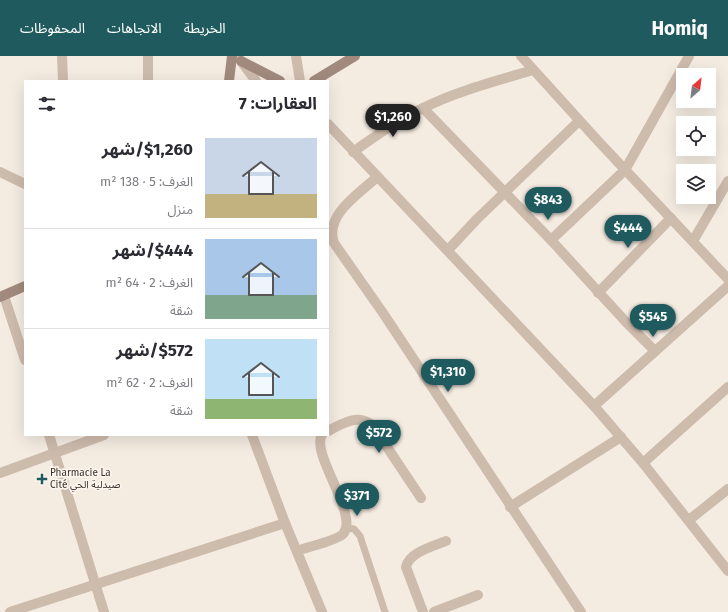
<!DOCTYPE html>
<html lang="ar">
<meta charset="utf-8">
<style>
:root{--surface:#fff;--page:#f2f2f3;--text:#2b2b33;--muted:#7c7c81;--line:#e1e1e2;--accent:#1f5a5e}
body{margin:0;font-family:"Fira Sans","Noto Sans Arabic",sans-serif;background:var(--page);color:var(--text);direction:rtl;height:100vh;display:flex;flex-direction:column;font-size:15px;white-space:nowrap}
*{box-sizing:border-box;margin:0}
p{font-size:13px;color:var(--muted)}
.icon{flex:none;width:22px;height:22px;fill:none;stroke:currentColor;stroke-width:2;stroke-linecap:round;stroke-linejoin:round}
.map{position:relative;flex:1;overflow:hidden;direction:ltr}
.details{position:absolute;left:24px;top:24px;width:305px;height:356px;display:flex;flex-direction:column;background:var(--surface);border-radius:0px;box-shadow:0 4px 16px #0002;direction:rtl}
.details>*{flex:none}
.needle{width:26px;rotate:28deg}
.fabs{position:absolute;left:676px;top:12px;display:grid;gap:8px}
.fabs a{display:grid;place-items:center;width:40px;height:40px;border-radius:0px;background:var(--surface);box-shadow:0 4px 16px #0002;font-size:20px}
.price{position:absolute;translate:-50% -34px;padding:0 9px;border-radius:14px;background:var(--accent);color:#fff;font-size:13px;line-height:26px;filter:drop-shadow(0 1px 2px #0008)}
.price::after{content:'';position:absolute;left:50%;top:24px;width:12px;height:9px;margin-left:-6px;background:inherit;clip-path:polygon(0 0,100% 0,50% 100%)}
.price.on{background:#222;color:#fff}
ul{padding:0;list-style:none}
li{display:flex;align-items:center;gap:12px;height:100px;padding:0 12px}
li+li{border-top:1px solid var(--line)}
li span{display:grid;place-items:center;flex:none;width:112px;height:80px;border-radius:0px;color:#555}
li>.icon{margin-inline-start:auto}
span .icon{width:48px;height:48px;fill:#fffc;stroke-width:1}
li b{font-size:17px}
h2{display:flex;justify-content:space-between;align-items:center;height:48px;padding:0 12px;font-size:17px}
header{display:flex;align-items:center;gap:24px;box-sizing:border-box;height:56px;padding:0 20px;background:var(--accent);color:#fff}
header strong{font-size:19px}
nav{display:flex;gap:22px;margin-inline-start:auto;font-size:14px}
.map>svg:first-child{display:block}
</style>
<header>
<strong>Homiq</strong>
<nav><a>الخريطة</a><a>الاتجاهات</a><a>المحفوظات</a></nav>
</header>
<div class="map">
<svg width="728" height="556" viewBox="0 0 728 556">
<rect width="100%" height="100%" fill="#f4ebe1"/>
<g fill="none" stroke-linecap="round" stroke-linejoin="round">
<path stroke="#cdbbac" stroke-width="7" d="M 346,472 L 354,473 L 360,480 L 385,556"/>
<g stroke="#cdbbac" stroke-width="10">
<path d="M 62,0 L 63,25"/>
<path d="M 296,0 L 300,25"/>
<path d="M 521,0 L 599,86 L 728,223"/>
<path d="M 240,4 L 256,25"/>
<path d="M 148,25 L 148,0"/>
<path d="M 423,52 L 551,184 L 625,265 L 655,295"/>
<path d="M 328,68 L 594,350 L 643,407 L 728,515"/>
<path d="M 353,96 C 375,80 398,64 423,52 C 457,35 496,25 533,14"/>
<path d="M 0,116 L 25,128"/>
<path d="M 377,121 C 359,138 324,159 334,187 L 383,257 L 581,556"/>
<path d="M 551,184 L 625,114 L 689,0"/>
<path d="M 693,185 L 728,125"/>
<path d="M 448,194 L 477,163 L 579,65"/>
<path d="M 598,237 L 671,162"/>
<path d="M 4,240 L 25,304"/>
<path d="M 594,350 L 728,230"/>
<path d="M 328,375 C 343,367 359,357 373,370 L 421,442"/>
<path d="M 49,379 L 104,556"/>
<path d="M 252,379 L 285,467 L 322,556"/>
<path d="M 643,407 L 728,331"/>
<path d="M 0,417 L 104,379"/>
<path d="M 510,451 L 621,381"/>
<path d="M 689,464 L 728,433"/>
<path d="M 297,495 C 307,491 336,485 343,478 C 360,460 310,397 322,379"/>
<path d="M 10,556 L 285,467"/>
<path d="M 423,556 L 406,511 C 409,496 434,490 446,485"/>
<path d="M 434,556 L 478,539"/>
</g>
<g stroke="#a18a7d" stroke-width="10">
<path d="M 241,5 L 280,25"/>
<path d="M 229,25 L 232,0"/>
<path d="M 314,25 L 355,0"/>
<path d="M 0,241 L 25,230"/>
</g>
</g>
<path fill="#1f5a5e" stroke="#fbf5ee" stroke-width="1.5" d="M40 417h4v4h4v4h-4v4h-4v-4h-4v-4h4z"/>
<g text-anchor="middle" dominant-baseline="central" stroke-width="3.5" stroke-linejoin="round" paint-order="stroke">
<g font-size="10" fill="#3b302b" stroke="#fbf5ee" text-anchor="start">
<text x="50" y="417">Pharmacie La<tspan x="50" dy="12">Cité صيدلية الحي</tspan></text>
</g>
</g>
</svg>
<div class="fabs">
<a><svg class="needle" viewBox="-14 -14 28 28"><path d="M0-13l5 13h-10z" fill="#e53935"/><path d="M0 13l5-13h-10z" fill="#7c7c81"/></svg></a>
<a><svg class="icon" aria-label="locate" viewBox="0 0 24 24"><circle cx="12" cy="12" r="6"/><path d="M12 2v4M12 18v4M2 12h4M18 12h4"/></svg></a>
<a><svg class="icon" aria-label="layers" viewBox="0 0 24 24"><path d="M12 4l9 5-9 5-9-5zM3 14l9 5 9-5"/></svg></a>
</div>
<b class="price on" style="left:393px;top:82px">$1,260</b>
<b class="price" style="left:548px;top:165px">$843</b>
<b class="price" style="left:628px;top:193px">$444</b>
<b class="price" style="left:653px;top:282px">$545</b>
<b class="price" style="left:448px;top:337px">$1,310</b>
<b class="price" style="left:379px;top:398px">$572</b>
<b class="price" style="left:357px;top:461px">$371</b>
<section class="details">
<h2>العقارات: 7<svg class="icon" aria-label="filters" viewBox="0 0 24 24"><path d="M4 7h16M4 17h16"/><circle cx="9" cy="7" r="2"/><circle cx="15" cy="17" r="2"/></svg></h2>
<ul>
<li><span style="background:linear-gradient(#c9d6e8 70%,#c2b280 0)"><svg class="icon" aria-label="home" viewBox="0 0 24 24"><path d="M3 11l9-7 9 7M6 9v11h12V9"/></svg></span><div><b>$1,260/شهر</b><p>الغرف: 5 · 138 m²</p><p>منزل</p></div></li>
<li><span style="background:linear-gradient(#a9c7e8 70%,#7fa58c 0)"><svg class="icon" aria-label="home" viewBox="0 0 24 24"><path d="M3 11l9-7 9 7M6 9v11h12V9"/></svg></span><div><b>$444/شهر</b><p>الغرف: 2 · 64 m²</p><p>شقة</p></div></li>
<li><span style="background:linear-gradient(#bfe0f5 75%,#8fb573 0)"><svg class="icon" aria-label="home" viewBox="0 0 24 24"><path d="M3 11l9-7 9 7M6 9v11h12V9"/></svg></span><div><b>$572/شهر</b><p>الغرف: 2 · 62 m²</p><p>شقة</p></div></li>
</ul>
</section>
</div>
